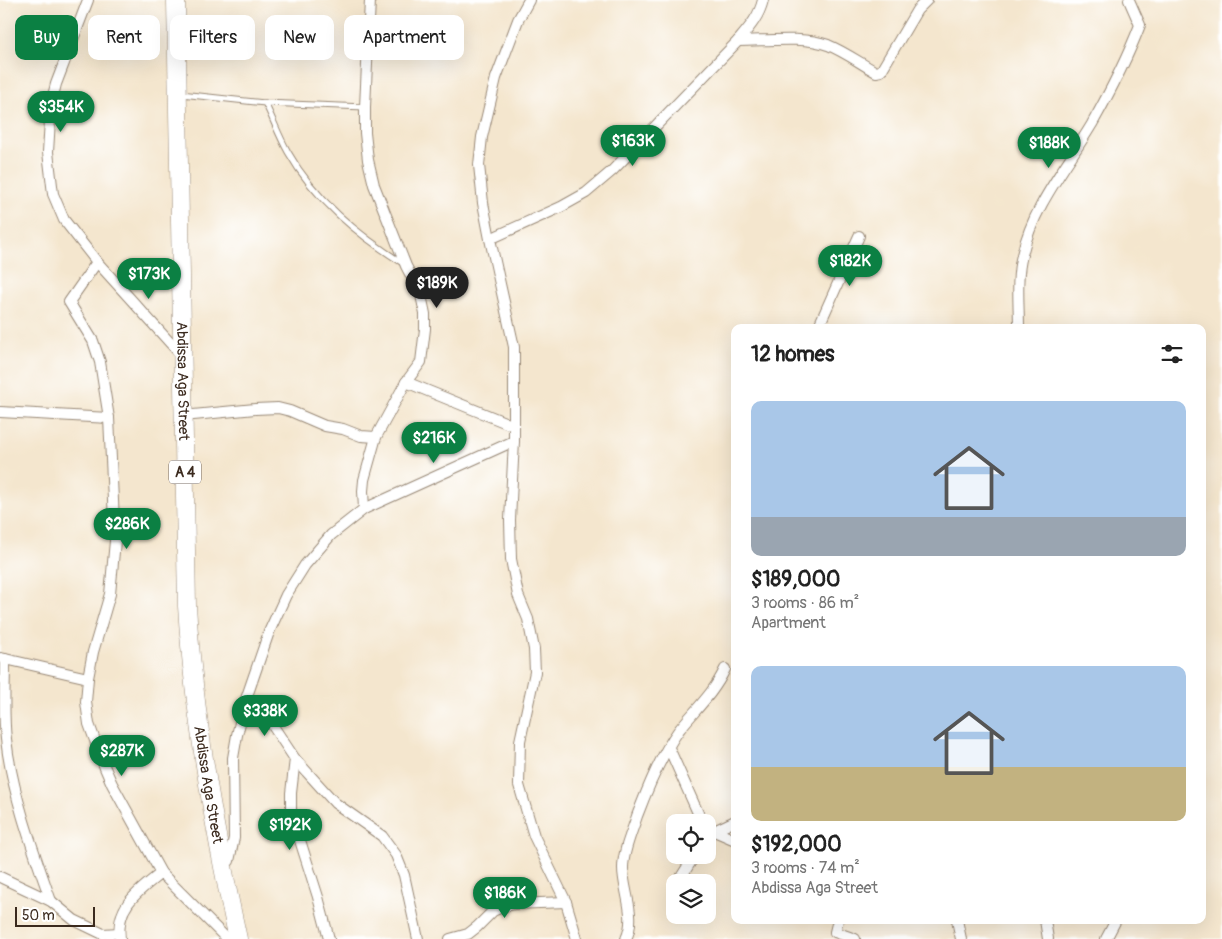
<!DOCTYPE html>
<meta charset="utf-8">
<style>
:root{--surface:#fff;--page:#f6f6f6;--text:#222;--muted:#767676;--accent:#0b8043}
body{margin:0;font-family:Pangolin,sans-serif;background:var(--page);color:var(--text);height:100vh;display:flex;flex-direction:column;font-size:19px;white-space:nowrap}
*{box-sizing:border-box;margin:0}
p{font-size:16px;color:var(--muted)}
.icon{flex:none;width:28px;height:28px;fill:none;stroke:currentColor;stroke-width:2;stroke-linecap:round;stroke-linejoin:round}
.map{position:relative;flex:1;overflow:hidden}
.panel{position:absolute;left:731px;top:324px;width:475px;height:600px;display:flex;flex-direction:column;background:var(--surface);border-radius:10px;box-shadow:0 5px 20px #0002}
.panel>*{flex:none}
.hud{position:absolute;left:15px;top:15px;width:475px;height:45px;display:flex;gap:10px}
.fabs{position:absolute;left:666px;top:814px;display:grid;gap:10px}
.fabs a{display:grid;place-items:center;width:50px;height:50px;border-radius:10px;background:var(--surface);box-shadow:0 5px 20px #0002;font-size:25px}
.scale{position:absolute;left:15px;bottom:12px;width:80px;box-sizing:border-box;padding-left:5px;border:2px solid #3b2a1e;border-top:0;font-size:14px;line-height:18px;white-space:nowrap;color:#3b2a1e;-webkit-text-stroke:4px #fff;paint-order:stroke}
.price{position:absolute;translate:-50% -42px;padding:0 11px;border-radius:18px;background:var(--accent);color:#fff;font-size:16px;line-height:32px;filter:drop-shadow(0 1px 2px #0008)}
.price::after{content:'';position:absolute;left:50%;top:30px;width:15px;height:11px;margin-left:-8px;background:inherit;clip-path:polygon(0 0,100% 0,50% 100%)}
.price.active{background:#222;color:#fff}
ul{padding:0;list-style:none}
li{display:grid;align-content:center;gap:10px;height:265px;padding:0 20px}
li span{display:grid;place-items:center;height:155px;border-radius:10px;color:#555}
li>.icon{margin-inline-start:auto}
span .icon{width:90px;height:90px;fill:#fffc;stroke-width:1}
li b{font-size:21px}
h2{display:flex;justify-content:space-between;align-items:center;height:60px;padding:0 20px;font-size:21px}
.chip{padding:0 18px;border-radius:10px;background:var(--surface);box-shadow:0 5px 20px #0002;font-size:18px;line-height:45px}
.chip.active{background:var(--accent);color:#fff}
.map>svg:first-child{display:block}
</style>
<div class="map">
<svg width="1222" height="939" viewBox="0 0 1222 939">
<rect width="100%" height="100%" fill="#fff"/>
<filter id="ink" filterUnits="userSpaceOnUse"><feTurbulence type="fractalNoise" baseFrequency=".02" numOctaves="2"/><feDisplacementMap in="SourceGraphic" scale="10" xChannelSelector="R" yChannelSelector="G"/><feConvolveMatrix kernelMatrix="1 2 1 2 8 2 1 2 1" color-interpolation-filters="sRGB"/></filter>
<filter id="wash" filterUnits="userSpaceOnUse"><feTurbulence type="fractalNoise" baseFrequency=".0096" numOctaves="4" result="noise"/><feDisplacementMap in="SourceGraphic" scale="20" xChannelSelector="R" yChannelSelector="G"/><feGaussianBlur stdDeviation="1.12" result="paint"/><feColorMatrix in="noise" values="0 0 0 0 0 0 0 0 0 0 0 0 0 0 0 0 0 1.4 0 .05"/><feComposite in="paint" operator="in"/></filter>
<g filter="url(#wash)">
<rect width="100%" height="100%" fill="#f4e6ce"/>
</g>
<g filter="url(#ink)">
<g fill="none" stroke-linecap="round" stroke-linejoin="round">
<defs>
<g id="service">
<path d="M 181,94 L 265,103 L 365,107"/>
<path d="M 265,103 C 273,119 279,136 288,152 C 315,200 358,235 404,264"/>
</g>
<g id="minor">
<path d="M 88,0 L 56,84 L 51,104 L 48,152 L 53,194 L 64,220 L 97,262 L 182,356"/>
<path d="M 529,0 L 518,20 L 496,78 L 482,137 L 479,165 L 483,203 L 490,239 L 514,347 L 514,441 L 510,520 L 511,559 L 518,595 L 528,619 L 534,649 L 535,672 L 520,741 L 519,785 L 534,836 L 566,902 L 577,939"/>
<path d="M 738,41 C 765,41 803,36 828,45 C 845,52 860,63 876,72 L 881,71 L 917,10 L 927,0"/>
<path d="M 490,239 L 561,207 L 586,193 L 612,171 L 738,41 C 749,28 759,17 763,0"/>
<path d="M 97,262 L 69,302 L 93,341 L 100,362 L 109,418 L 115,541 L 110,594 L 93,652 L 88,678 L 86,702 L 89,724 L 105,768 L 112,784 L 161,873 L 227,939"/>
<path d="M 818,328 L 859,236"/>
<path d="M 1019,328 C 1019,304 1016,278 1022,255 C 1033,206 1067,166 1092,124 C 1110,92 1127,59 1140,25 L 1129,0"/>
<path d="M 406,382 L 514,426"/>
<path d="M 0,412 L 109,418"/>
<path d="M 183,416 L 255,409 L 278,408 L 290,411 L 325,426 L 343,429 L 361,436 L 376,437"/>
<path d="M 364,509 L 363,491 L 364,480 L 376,437 L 406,382 L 421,362 L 425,329 L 425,314 L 421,295 L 406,266 L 374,185 L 368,160 L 365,133 L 365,107 L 370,0"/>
<path d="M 1,658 L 88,678"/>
<path d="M 5,659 C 5,686 3,713 6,739 C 12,793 33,850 51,901"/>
<path d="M 246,699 L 259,705 L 295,759 L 335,803 L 382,836 L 396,855 L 404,875 L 418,939"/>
<path d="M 669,748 L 702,822"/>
<path d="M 295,759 L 291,793 L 291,812 L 318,897 L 329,939"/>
<path d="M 714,831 L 735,840"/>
<path d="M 708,834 L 735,821"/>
<path d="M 222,867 L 229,861 L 234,838 L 233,758 L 237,735 L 246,699 L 269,632 L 286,595 L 305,565 L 331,535 L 364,509 L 514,441"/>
<path d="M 0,877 L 51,901 L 74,920 L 103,934 L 119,933"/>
<path d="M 678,882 L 695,855"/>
<path d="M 838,920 L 835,932 L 855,939"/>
<path d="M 957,920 L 961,939"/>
<path d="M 1045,920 L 1048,939"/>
<path d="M 120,939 C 115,906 139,891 161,873"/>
<path d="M 450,939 L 468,934 L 477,927 L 493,911 L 502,907 L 514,904 L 566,902"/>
<path d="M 626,939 C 637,916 623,891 623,868 C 623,851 632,832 637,816 C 648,787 661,755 679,730 C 695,710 714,693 725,669"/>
<path d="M 1106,939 L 1116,920"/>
</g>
<g id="trunk">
<path id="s1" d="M 176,0 L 187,606 C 194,718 214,830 238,939"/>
</g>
</defs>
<use href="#service" stroke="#988876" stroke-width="7"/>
<use href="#minor" stroke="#988876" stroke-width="12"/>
<use href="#trunk" stroke="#988876" stroke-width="19"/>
<use href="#service" stroke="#fff" stroke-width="5"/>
<use href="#minor" stroke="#fff" stroke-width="10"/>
<use href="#trunk" stroke="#fff" stroke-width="18"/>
</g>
</g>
<g text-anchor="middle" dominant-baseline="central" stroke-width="4.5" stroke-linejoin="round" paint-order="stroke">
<rect fill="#fff" stroke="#766a62" stroke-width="1" x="169" y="460.5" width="32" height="23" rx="4"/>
<g font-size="14" font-weight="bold" fill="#3b2a1e">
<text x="185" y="472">A 4</text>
</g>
<g font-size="15" fill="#3b2a1e" stroke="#fff">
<text stroke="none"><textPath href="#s1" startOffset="381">Abdissa Aga Street</textPath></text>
<text stroke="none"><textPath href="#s1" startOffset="786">Abdissa Aga Street</textPath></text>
</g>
</g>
</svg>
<div class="fabs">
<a><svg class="icon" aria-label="locate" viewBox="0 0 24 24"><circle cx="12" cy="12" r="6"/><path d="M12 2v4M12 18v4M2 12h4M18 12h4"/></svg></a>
<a><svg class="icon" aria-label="layers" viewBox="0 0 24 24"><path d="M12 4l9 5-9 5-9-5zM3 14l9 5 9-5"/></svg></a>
</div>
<div class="scale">50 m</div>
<b class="price" style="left:61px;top:133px">$354K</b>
<b class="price" style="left:633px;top:167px">$163K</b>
<b class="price" style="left:1049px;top:169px">$188K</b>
<b class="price" style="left:850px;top:287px">$182K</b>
<b class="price" style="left:149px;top:300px">$173K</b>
<b class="price active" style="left:437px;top:309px">$189K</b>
<b class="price" style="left:434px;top:464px">$216K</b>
<b class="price" style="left:127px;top:550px">$286K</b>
<b class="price" style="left:265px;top:737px">$338K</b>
<b class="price" style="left:122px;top:777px">$287K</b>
<b class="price" style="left:290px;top:851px">$192K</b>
<b class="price" style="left:505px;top:919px">$186K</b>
<div class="hud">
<a class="chip active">Buy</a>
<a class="chip">Rent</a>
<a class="chip">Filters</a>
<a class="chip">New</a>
<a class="chip">Apartment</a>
</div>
<section class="panel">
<h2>12 homes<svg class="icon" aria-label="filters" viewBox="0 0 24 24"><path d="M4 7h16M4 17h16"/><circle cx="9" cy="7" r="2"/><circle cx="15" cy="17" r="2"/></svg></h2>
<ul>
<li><span style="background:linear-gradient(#a9c7e8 75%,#9aa5b1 0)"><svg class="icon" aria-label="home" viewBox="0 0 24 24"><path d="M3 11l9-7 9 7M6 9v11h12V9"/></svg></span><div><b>$189,000</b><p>3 rooms · 86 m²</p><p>Apartment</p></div></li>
<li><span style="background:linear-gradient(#a9c7e8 65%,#c2b280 0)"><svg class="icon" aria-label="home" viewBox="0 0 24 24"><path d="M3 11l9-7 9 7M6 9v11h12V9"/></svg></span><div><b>$192,000</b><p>3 rooms · 74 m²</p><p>Abdissa Aga Street</p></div></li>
</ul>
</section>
</div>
